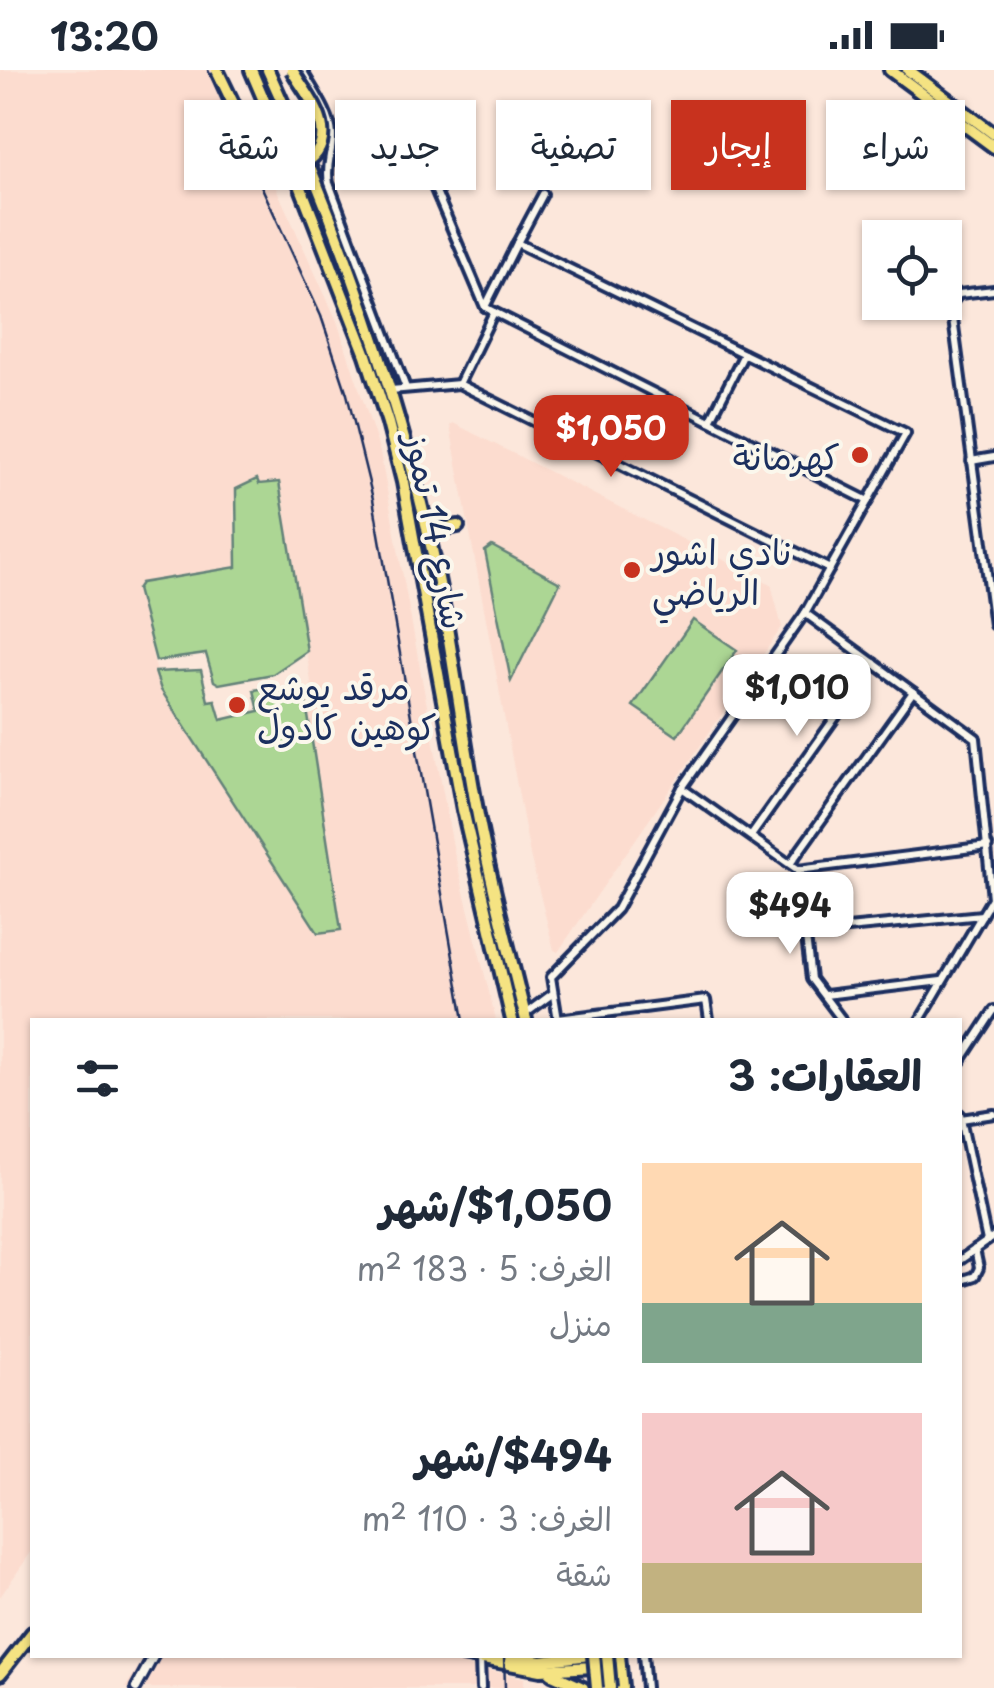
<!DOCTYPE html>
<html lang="ar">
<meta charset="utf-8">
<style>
:root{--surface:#fff;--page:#f6f6f7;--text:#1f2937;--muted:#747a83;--accent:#c8321e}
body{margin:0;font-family:"Playpen Sans","Playpen Sans Arabic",sans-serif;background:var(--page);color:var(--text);direction:rtl;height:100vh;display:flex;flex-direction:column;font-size:38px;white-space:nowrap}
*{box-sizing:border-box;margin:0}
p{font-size:32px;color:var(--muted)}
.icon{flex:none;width:55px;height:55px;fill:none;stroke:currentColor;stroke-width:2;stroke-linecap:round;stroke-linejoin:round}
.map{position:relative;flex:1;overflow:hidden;direction:ltr}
.details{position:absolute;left:30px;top:948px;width:932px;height:640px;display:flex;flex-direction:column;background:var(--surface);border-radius:0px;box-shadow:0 2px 8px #0004;direction:rtl}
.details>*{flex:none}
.banner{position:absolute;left:30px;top:30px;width:935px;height:90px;direction:rtl;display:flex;gap:20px}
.fabs{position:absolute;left:862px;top:150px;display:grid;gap:20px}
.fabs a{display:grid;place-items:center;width:100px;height:100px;border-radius:0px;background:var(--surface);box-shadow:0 2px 8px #0004;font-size:50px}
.price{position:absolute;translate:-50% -85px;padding:0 22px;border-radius:20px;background:#fff;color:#222;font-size:32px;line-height:65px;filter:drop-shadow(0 2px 5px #0008)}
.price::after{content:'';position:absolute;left:50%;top:60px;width:30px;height:22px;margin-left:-15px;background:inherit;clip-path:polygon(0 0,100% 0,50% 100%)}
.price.current{background:var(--accent);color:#fff}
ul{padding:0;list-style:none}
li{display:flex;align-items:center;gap:30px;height:250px;padding:0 40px}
li span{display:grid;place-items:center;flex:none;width:280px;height:200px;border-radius:0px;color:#555}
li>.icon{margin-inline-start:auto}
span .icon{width:120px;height:120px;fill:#fffc;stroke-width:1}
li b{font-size:42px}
h2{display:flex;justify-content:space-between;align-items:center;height:120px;padding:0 40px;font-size:42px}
.chip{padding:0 35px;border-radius:0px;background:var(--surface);box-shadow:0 2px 8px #0004;font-size:35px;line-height:90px}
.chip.current{background:var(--accent);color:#fff}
.status{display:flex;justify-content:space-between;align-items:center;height:70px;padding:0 50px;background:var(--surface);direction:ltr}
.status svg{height:28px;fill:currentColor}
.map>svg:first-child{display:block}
</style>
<div class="status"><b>13:20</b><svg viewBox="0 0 49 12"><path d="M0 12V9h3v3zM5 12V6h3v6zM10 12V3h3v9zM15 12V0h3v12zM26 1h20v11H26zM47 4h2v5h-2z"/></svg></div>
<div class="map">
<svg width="994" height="1618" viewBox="0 0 994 1618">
<rect width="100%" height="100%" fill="#fce7db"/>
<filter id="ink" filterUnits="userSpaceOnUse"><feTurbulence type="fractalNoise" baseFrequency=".01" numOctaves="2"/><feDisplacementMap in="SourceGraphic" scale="20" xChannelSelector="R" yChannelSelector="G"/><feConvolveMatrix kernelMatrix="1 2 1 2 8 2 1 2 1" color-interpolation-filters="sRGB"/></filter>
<g filter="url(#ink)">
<g fill="#fcdccf" fill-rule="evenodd">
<path d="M 0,0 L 222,0 L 337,251 L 380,382 L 454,782 L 496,950 L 32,950 L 32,1481 L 0,1527 ZM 279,412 L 313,624 L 305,626 L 341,859 L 318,863 L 161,620 L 137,519 L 141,513 L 237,497 L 234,449 L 236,419 Z"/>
<path d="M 453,353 L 771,514 L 782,557 L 558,882 L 554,880 L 530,785 L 450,356 Z"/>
<path d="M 146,1585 L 419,1585 L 524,1608 L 524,1618 L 125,1618 Z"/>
</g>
<g fill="#acd694" stroke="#648279" stroke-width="2.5">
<path d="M 257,409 L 259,414 L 279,412 L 307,581 L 273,604 L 219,614 L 214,611 L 206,584 L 156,591 L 137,519 L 141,513 L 237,497 L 236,419 Z"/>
<path d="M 492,476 L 560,513 L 511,611 L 485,481 Z"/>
<path d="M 693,550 L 737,580 L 677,666 L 633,636 Z"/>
<path d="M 201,600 L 208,631 L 215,630 L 221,650 L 259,641 L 254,620 L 272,617 L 305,626 L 341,860 L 318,863 L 161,620 L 155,602 Z"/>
</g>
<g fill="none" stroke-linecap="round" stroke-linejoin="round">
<defs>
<g id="minor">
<path d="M 302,0 C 312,19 331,43 332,65 C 333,82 325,95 329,113 L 406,318"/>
<path d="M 428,103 L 485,237"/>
<path d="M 543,124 L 517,173 L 906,363 L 805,543 L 682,718 L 617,839 L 551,907 L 558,950"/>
<path d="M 994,220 L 959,224 L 951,234 L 994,555"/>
<path d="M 494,242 L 485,237 L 517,173"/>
<path d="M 459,314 L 494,242 L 868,431"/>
<path d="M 391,320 L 459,314 L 830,499"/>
<path d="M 710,351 L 744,284"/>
<path d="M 971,391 L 994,387"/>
<path d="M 805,543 L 976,668 L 992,828 L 920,950"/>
<path d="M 682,718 L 798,800 L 988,776"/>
<path d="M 751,766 L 874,593"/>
<path d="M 790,794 L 913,622"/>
<path d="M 798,800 L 811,909 L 842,950"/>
<path d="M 806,862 L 982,845"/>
<path d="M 825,925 L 941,911"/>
<path d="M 525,944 L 552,924"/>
<path d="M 558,949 L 706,930 L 709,950"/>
<path d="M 960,992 L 994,940"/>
<path d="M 960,1044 L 987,1171 L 994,1166"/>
<path d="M 961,1049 L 994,1044"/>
<path d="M 960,1190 L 987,1171"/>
<path d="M 960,1211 L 975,1206 L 979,1198 L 975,1179"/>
<path d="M 643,1585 L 646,1618"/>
<path d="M 480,1590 L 481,1618"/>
</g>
<path id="tertiary" d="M 136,1618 L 154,1585"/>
<g id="primary">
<path d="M 251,0 L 300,115 L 366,285 L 388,353 L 403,412 L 463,740 L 512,950"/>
<path d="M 268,0 C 335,147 390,301 427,458 C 449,549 459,643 476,735 C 489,807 509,879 526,950"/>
<path d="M 890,0 L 994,77"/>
<path d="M 908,0 L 994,64"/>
<path d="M 428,462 L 458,456"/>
<path d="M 462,1585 L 541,1600 L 593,1597"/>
<path d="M 498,1585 L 541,1591 L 589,1585"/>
<path d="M 619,1585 L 622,1618"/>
<path d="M 0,1604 L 32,1563"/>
<path d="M 552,1604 L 583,1618"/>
</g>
</defs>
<use href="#minor" stroke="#1b2f5e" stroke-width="14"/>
<use href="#tertiary" stroke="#1b2f5e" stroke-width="15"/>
<use href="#primary" stroke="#1b2f5e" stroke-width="18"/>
<use href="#minor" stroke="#fbf7ec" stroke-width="6"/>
<use href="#tertiary" stroke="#fbf7ec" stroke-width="8"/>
<use href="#primary" stroke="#f5e382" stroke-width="10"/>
<g stroke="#1b2f5e" stroke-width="2.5">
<path d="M 208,0 L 321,246 L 347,324 L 373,429 L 464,950"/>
<path d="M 504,1585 L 505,1618"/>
</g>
<defs>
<g id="primary-bridge">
<path d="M 217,0 L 256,81 C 278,109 327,98 322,58 C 319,37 302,18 292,0"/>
<path d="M 594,1585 L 597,1618"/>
<path d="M 607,1585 L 610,1618"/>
</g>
</defs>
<use href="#primary-bridge" stroke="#1b2f5e" stroke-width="18" stroke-linecap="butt"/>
<use href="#primary-bridge" stroke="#f5e382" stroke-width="10"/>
</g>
</g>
<g fill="#c8321e" stroke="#fbf7ec" stroke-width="4">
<circle cx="860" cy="385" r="10"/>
<circle cx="632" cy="500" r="10"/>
<circle cx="237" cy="635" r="10"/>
</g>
<g text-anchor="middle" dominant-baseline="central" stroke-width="8" stroke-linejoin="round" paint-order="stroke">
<g font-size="35" fill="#1b2f5e" stroke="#fbf7ec" text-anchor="start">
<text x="840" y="385" text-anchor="end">كهرمانة</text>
<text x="652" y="480">نادي اشور<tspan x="652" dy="40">الرياضي</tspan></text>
<text x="257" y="615">مرقد يوشع<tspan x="257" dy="40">كوهين كادول</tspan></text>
</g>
<g font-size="35" fill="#1b2f5e" stroke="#fbf7ec">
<text transform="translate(438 461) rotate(79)">شارع 14 تموز</text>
</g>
</g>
</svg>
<div class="fabs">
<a><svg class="icon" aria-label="locate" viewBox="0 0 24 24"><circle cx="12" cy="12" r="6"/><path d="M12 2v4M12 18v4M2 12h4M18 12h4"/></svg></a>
</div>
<b class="price current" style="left:611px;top:410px">$1,050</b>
<b class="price" style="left:797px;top:669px">$1,010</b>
<b class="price" style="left:790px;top:887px">$494</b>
<div class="banner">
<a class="chip">شراء</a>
<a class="chip current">إيجار</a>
<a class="chip">تصفية</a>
<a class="chip">جديد</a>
<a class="chip">شقة</a>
</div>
<section class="details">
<h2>العقارات: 3<svg class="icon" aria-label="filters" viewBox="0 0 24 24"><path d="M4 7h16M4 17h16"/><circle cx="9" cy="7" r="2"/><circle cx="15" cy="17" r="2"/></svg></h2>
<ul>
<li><span style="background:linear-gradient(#ffd9b3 70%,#7fa58c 0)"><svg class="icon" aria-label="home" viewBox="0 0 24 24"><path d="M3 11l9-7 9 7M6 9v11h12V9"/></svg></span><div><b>$1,050/شهر</b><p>الغرف: 5 · 183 m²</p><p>منزل</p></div></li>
<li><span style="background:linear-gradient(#f6c9c9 75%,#c2b280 0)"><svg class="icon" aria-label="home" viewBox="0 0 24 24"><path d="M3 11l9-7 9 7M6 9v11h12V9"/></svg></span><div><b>$494/شهر</b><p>الغرف: 3 · 110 m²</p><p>شقة</p></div></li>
</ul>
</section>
</div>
